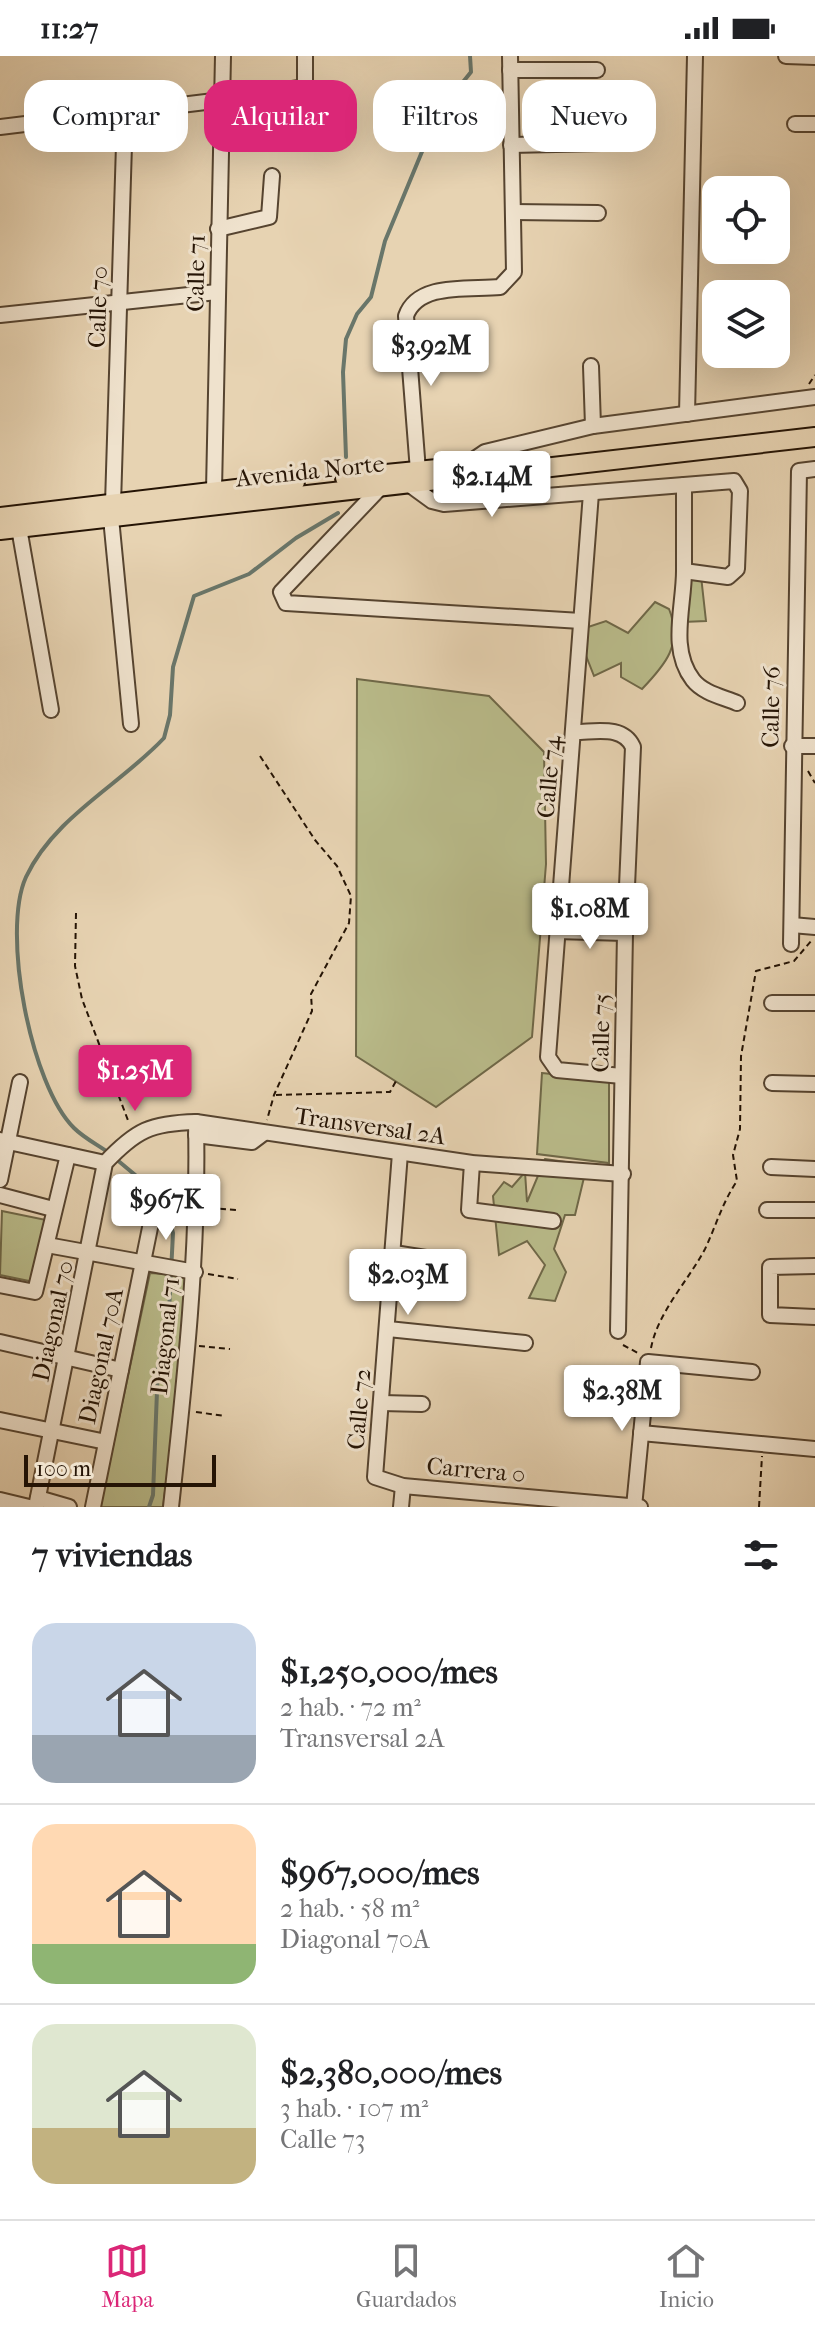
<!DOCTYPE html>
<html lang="es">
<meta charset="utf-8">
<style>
:root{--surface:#fff;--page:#f6f6f6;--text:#202124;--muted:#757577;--line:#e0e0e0;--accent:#db2777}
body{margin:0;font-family:"IM FELL French Canon",serif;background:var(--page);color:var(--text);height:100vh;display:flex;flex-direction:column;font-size:30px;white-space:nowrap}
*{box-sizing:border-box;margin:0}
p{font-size:26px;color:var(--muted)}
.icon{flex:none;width:44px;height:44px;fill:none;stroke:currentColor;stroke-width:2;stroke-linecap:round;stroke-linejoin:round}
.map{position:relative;height:1451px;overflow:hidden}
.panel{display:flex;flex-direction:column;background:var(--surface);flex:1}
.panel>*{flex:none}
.hud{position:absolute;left:24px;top:24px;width:768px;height:72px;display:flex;gap:16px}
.tools{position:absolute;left:702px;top:120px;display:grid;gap:16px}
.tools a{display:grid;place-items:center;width:88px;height:88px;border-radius:16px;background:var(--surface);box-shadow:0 8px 32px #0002;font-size:40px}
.scale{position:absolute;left:24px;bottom:20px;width:192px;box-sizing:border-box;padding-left:8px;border:4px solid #251405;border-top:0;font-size:22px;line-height:28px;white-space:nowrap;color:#251405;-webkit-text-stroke:6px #efe2cd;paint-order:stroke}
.price{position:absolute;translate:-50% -68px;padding:0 18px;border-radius:8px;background:#fff;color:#222;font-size:26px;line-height:52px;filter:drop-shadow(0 2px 4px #0008)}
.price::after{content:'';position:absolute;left:50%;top:48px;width:24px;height:18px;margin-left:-12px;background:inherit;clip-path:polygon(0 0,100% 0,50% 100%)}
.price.on{background:var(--accent);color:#fff}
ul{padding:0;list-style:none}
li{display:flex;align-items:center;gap:24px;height:200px;padding:0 32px}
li+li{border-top:2px solid var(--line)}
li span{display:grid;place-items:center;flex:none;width:224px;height:160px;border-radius:24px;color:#555}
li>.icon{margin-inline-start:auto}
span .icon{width:96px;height:96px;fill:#fffc;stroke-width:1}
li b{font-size:34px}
h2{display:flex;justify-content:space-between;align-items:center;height:96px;padding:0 32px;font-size:34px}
.tag{padding:0 28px;border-radius:24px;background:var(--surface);box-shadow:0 8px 32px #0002;font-size:28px;line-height:72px}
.tag.on{background:var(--accent);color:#fff}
.status{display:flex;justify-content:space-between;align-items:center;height:56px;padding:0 40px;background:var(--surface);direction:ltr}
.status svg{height:22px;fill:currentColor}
.tabs{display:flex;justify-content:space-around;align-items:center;height:112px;border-top:2px solid var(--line);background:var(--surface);font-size:22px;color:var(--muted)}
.tabs a{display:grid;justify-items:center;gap:4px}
.tabs .on{color:var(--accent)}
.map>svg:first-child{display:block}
</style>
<div class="status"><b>11:27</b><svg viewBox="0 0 49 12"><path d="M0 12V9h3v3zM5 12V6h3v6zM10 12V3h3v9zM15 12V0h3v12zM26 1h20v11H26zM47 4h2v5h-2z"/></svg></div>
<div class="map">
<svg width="815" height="1451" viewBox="0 0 815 1451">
<rect width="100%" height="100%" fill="#e7d3b2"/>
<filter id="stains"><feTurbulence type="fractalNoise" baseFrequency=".0025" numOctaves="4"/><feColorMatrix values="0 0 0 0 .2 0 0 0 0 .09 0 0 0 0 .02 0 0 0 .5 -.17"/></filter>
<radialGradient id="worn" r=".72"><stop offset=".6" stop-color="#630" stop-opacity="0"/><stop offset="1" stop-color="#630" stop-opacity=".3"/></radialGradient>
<g fill="#b9bb8a" stroke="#6f6848" stroke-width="2">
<path d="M 687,520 L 701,520 L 706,565 L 683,566 Z"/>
<path d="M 655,546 L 669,553 C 683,588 666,608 642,633 L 621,621 L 621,607 L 594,620 L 583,592 L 582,573 L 606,565 L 628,577 Z"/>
<path d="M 357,623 L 489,640 L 544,696 L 546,808 L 532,981 L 436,1051 L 356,1000 Z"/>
<path d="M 542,1017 L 609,1024 L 609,1107 L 537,1098 Z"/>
<path d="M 545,1103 L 587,1109 L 575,1159 L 565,1159 L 554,1193 L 566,1216 L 555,1245 L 529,1242 L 545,1209 L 527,1185 L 499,1199 L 493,1140 L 504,1126 L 512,1131 L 525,1116 L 527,1146 Z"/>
<path d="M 2,1155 L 46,1164 L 34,1226 L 0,1219 Z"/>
<path d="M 150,1217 L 192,1220 L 163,1451 L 100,1451 Z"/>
</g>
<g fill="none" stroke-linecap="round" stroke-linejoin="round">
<g stroke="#69766a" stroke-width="4">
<path d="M 346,401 L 343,316 L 346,283 L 357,258 L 371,241 L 385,185 L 438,57 L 471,16 L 470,0"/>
<path d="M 109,1097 C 98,1089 84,1082 74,1072 C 31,1030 1,876 26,821 C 54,761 120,729 164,682 L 170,659 L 173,611 L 194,540 L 249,518 L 296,482 L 338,457"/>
<path d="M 116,1103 L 164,1143 L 173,1177 L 168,1275 L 158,1309 L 153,1439 L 149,1451"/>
</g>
<defs>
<g id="minor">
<path d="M 786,0 L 815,1"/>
<path d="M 510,14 L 597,14"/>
<path d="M 795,68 L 815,68"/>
<path d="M 0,71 L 222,44 L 305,31 L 305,0"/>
<path d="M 511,89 L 601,87"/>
<path d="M 513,156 L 598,157"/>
<path d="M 218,173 L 269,161 L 272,120"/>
<path d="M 0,259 L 217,236"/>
<path d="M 591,310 L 593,370"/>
<path d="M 687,358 L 695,0"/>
<path d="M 463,411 L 485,396 L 593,370 L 815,341"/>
<path d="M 418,415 L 406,260 C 418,226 469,234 500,231 L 514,216 L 510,0"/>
<path d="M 410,429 L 432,445 L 444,448 L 734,425 L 740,435 L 737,513 L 728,521 L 684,515"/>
<path d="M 684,429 C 684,458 684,487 684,515 C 684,551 669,593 693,624 C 703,637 723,641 737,647"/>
<path d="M 380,432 L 281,536 L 286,547 L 581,565"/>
<path d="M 214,434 L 223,0"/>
<path d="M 591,437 L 548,1001 L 557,1014 L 622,1020"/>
<path d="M 113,448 L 125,56"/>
<path d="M 111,462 L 131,668"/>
<path d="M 19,472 L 51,654"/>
<path d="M 575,676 C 596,676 623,669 633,691 L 625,877 L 618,1275"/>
<path d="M 792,690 L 815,690"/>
<path d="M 792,869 L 815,871"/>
<path d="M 557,875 L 625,877"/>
<path d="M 791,888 L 799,415 L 815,413"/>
<path d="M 772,947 L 815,947"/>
<path d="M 772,1027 L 815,1028"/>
<path d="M 196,1079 L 252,1086 L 264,1077"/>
<path d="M 0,1084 L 105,1107"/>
<path d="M 400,1097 L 375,1421 L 403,1430 L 640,1451"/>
<path d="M 472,1107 L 469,1154 L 553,1165"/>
<path d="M 771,1111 L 815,1113"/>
<path d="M 0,1124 L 20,1026"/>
<path d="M 0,1139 L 53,1153"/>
<path d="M 767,1154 L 815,1154"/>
<path d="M 47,1189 L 195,1216"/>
<path d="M 394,1197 L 451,1206"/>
<path d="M 815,1210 L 770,1211 L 770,1259 L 815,1261"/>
<path d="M 0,1229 L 35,1236 L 68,1099"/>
<path d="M 388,1273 L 525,1287"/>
<path d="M 0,1286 L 121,1314"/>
<path d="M 382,1347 L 422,1348"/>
<path d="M 0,1364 L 106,1386"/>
<path d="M 641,1377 L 815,1393"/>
<path d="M 38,1442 L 69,1451"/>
<path d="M 0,1444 L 29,1451"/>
<path d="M 36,1451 L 105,1107 C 136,1074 151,1067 196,1066 L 472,1107 L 623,1118"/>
<path d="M 93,1451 L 153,1157"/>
<path d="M 171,1451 C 185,1323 199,1195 196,1066"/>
<path d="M 401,1451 L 403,1430"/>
<path d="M 634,1451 L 648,1306 L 752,1316"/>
</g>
<g id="major">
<path d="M 345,422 L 458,411"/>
<path d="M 0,461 L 295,426"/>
<path d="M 0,474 L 815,381"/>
</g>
</defs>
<use href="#minor" stroke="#564430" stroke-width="18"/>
<use href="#major" stroke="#251405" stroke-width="22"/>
<g stroke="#251405" stroke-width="2" stroke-dasharray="6 4" stroke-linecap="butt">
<path d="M 809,328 L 815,319"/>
<path d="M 260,700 L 315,784 L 337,810 L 351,840 L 349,867 L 311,938 L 312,955 L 274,1039 L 267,1064"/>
<path d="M 808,715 L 815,727"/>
<path d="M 76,857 L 75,910 L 82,943 L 129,1067"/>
<path d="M 276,1039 L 390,1036 L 396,1025"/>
<path d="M 210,1152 L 237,1154"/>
<path d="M 208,1218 L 238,1223"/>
<path d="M 623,1289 L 638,1297"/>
<path d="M 199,1290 L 230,1293"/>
<path d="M 651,1292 C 658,1256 688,1225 705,1193 C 716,1170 722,1147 737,1125 L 733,1099 L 740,1073 L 741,1000 L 756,915 L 794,905 L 812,884"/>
<path d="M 196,1356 L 225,1360"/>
<path d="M 759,1451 L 762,1400"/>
</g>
<use href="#minor" stroke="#efe2cd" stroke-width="14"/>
<use href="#major" stroke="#e7d3b2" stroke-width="18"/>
</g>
<g text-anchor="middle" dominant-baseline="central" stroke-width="6" stroke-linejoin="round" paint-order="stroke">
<g font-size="24" fill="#251405" stroke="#efe2cd">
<text transform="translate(196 217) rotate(-89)">Calle 71</text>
<text transform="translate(98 251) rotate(-88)">Calle 70</text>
<text transform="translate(310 415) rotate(-6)">Avenida Norte</text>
<text transform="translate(771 651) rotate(-89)">Calle 76</text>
<text transform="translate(549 721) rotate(-85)">Calle 74</text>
<text transform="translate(601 977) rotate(-89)">Calle 75</text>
<text transform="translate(370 1070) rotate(8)">Transversal 2A</text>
<text transform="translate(53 1265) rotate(-78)">Diagonal 70</text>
<text transform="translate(165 1280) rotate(-84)">Diagonal 71</text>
<text transform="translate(101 1300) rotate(-78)">Diagonal 70A</text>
<text transform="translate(359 1353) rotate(-85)">Calle 72</text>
<text transform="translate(476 1414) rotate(5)">Carrera 0</text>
</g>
</g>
<rect width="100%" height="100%" filter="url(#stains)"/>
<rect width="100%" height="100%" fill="url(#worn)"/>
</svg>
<div class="tools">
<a><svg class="icon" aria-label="locate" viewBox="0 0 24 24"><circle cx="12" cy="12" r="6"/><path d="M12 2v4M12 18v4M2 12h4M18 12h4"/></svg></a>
<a><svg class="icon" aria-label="layers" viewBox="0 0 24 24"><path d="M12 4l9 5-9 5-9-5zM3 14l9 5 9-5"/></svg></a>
</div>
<div class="scale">100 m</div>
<b class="price" style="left:431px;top:332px">$3.92M</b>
<b class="price" style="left:492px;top:463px">$2.14M</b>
<b class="price" style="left:590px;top:895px">$1.08M</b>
<b class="price on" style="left:135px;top:1057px">$1.25M</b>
<b class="price" style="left:166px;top:1186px">$967K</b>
<b class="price" style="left:408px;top:1261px">$2.03M</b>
<b class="price" style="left:622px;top:1377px">$2.38M</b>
<div class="hud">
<a class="tag">Comprar</a>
<a class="tag on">Alquilar</a>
<a class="tag">Filtros</a>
<a class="tag">Nuevo</a>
</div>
</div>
<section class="panel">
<h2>7 viviendas<svg class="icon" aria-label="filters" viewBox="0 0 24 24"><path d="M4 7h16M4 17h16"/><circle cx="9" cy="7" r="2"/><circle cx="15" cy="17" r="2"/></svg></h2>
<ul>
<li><span style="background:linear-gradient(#c9d6e8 70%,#9aa5b1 0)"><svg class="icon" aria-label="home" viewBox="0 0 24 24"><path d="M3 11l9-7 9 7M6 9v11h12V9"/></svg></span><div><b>$1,250,000/mes</b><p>2 hab. · 72 m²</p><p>Transversal 2A</p></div></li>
<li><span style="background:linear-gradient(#ffd9b3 75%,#8fb573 0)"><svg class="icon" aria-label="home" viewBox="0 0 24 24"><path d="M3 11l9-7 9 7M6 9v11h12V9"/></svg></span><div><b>$967,000/mes</b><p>2 hab. · 58 m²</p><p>Diagonal 70A</p></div></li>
<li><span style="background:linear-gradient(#dfe7d0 65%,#c2b280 0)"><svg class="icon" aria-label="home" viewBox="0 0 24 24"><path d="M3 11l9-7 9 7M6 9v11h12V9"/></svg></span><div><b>$2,380,000/mes</b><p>3 hab. · 107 m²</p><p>Calle 73</p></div></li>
</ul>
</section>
<nav class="tabs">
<a class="on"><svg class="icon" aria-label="map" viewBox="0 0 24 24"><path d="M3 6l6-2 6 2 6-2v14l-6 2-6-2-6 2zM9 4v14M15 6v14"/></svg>Mapa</a>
<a><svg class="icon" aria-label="saved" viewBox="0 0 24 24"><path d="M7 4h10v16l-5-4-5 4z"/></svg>Guardados</a>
<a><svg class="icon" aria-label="home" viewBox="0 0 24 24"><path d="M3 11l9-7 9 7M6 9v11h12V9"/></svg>Inicio</a>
</nav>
